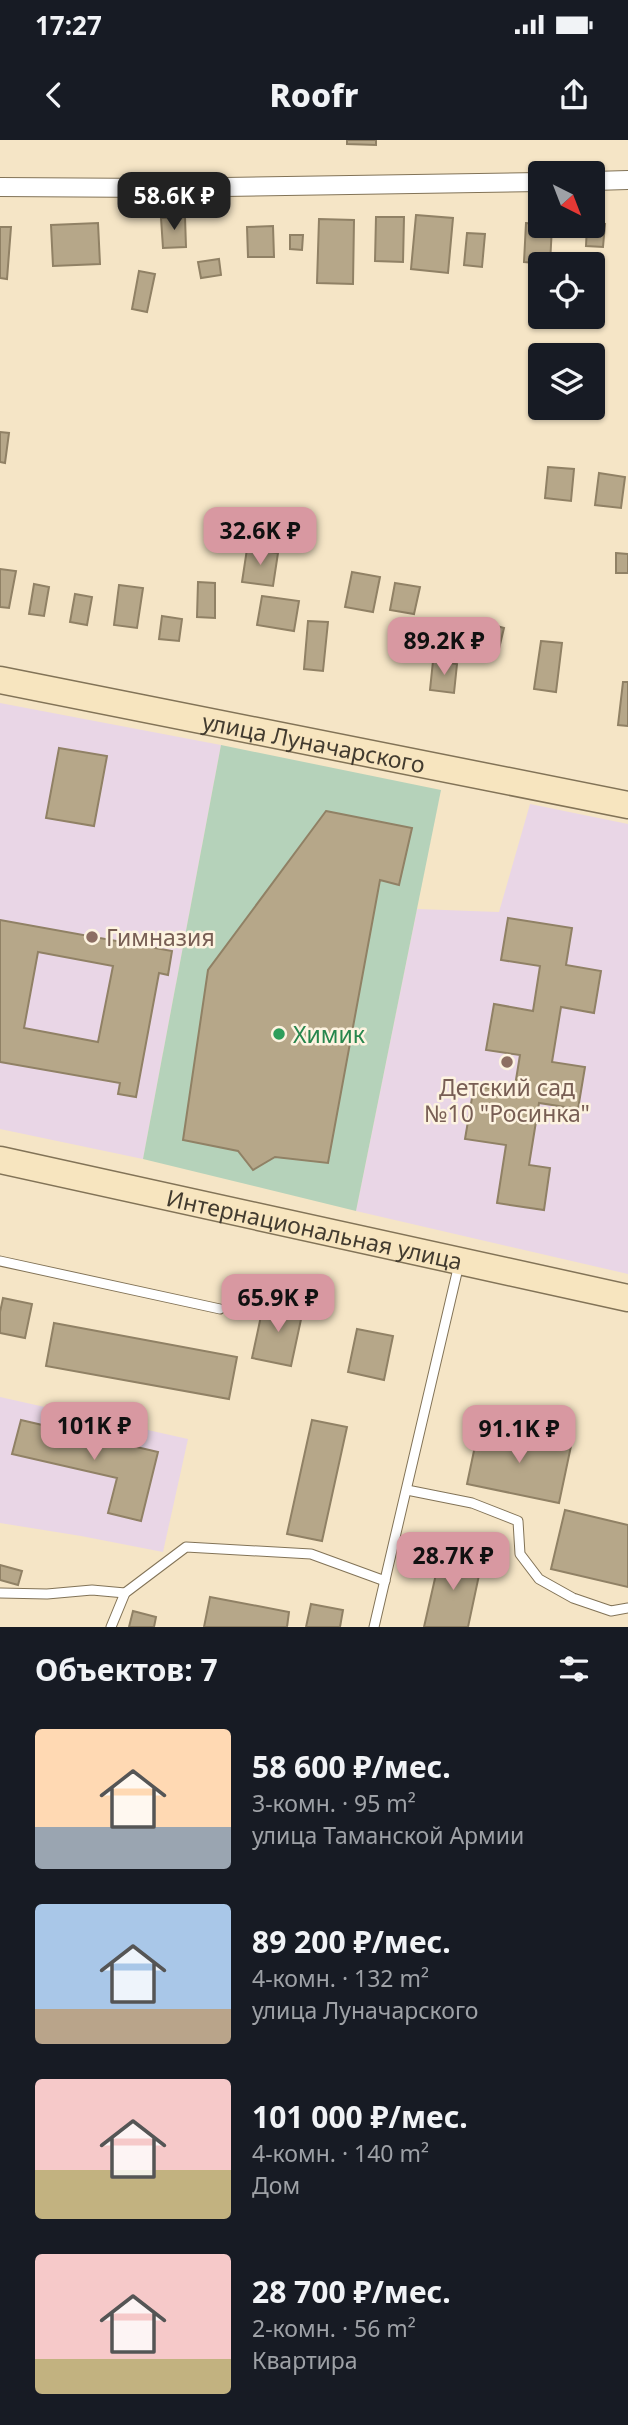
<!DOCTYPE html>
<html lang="ru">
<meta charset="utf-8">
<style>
:root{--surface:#171b24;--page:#242831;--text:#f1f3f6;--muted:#9ea1a6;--accent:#d898a1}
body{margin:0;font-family:"Noto Sans",sans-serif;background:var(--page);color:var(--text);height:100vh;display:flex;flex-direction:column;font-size:26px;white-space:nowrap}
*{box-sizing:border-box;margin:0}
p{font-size:23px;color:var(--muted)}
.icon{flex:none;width:38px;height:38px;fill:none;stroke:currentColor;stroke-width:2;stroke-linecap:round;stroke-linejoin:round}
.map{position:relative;height:1487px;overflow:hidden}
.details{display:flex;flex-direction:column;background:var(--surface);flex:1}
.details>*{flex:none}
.needle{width:46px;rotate:138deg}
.buttons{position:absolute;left:528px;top:21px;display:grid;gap:14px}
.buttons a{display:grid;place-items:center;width:77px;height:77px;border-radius:7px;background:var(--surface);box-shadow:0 2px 5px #0004;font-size:35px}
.price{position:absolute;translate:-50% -60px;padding:0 16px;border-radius:14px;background:var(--accent);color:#111;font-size:23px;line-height:46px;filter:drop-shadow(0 2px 4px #0008)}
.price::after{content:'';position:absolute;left:50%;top:42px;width:21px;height:16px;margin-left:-10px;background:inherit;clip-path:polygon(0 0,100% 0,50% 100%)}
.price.active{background:#222;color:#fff}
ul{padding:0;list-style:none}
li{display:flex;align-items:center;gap:21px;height:175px;padding:0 35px}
li span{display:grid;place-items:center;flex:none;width:196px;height:140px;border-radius:7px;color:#555}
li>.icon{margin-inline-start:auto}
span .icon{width:84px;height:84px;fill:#fffc;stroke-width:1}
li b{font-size:30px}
h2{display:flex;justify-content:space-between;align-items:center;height:84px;padding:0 35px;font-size:30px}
.status{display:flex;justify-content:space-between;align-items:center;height:49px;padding:0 35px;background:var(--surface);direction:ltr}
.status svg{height:19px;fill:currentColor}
header{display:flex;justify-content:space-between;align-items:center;height:91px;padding:0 35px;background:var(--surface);font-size:32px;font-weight:800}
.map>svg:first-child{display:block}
</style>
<div class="status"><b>17:27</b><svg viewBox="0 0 49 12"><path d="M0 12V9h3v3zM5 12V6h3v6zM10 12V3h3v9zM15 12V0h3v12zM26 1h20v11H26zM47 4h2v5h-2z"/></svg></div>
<header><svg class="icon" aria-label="back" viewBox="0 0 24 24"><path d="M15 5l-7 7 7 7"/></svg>Roofr<svg class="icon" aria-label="share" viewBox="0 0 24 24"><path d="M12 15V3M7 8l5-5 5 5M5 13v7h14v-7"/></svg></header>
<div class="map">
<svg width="628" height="1487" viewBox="0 0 628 1487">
<rect width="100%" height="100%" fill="#f5e5c6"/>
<g fill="#e9d6e6">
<path d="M 0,563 L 221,605 L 143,1019 L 0,989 Z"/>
<path d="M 530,664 L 628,684 L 628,1134 L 356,1071 L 417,769 L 499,772 Z"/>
<path d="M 0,1257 L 188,1299 L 163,1412 L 81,1396 L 0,1383 Z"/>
</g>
<path fill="#b5d2ba" d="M 221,605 L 441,650 L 356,1071 L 143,1019 Z"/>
<g fill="#b6a789" stroke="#908165" stroke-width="2" fill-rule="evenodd">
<path d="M 347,0 L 376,0 L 376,5 L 347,4 Z"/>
<path d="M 416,75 L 453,78 L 448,133 L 411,129 Z"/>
<path d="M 185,77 L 186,107 L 163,108 L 161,78 Z"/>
<path d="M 376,77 L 404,77 L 403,122 L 375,121 Z"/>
<path d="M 319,79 L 354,80 L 353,144 L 317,143 Z"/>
<path d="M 98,83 L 100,124 L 53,126 L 51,85 Z"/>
<path d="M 526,83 L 552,86 L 550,124 L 524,122 Z"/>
<path d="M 593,83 L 605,84 L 603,107 L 586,106 L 587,86 L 593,86 Z"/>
<path d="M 273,86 L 274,117 L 248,117 L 247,87 Z"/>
<path d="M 0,87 L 11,87 L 7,139 L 0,138 Z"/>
<path d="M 467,93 L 485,94 L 482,127 L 464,125 Z"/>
<path d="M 290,95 L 303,95 L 302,110 L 290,109 Z"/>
<path d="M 219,119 L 221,135 L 201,138 L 198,122 Z"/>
<path d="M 139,131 L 155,134 L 147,172 L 132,169 Z"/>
<path d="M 0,292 L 9,293 L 5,323 L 0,322 Z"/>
<path d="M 548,327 L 574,329 L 571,361 L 545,358 Z"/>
<path d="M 599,333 L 625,337 L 621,368 L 595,365 Z"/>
<path d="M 247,409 L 278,413 L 273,446 L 242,442 Z"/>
<path d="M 616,413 L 628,414 L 628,433 L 616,433 Z"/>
<path d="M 0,429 L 16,431 L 9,468 L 0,467 Z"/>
<path d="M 352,432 L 380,437 L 373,472 L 345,467 Z"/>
<path d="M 198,442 L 215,443 L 215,478 L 197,477 Z"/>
<path d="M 395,443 L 420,447 L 414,474 L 390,470 Z"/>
<path d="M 34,444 L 49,447 L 44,476 L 29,474 Z"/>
<path d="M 119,445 L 143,448 L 137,488 L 114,485 Z"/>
<path d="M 75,454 L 92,457 L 87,485 L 70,482 Z"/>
<path d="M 262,456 L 299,461 L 294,491 L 257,485 Z"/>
<path d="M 162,476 L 182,479 L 179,501 L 159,499 Z"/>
<path d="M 308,481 L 328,482 L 323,531 L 304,529 Z"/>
<path d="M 486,483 L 504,488 L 498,513 L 480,508 Z"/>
<path d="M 541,501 L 562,503 L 556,552 L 534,549 Z"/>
<path d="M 433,521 L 457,524 L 454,553 L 430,550 Z"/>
<path d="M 623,542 L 628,542 L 628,586 L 618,585 Z"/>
<path d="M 59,608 L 107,616 L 94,686 L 46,678 Z"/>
<path d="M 326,671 L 412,688 L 399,745 L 380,740 L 328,1023 L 275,1017 L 253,1030 L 238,1011 L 183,1000 L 208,830 Z"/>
<path d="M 508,778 L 572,788 L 566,825 L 601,831 L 594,873 L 561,867 L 552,922 L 585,927 L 578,969 L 539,963 L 529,1025 L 550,1028 L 544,1070 L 497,1063 L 506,1005 L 465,999 L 474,946 L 514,952 L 520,915 L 486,910 L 494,864 L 533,871 L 540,826 L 501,820 Z"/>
<path d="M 0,780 L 172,811 L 168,835 L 159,833 L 136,957 L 118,954 L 120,943 L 0,922 ZM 38,812 L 113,826 L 98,902 L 24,888 Z"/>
<path d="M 3,1158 L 32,1164 L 25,1198 L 0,1193 L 0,1172 Z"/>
<path d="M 264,1162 L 303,1170 L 291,1226 L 252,1218 Z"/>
<path d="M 54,1183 L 237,1217 L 229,1259 L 46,1226 Z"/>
<path d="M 357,1189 L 393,1196 L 384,1240 L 348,1232 Z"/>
<path d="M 21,1280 L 158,1312 L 141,1381 L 108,1373 L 117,1338 L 12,1314 Z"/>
<path d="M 312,1280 L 347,1287 L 322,1401 L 287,1394 Z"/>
<path d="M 479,1287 L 571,1306 L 559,1363 L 467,1344 Z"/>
<path d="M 565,1370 L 628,1385 L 628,1447 L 551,1429 Z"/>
<path d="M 441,1412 L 482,1421 L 468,1487 L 424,1487 Z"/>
<path d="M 0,1425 L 22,1431 L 18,1445 L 0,1440 Z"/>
<path d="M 210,1457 L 289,1472 L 287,1487 L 204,1487 Z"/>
<path d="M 311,1464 L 343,1470 L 340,1487 L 306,1487 Z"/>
<path d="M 133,1471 L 156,1477 L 154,1487 L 129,1487 Z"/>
</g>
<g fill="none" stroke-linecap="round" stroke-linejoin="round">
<defs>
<g id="lane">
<path d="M 0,1121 L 220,1169"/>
<path d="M 407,1350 L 472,1363 L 518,1381 L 520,1414 L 539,1439 L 573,1458 L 611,1471 L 628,1468"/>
<path d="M 0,1453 L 47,1454 L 92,1450 L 125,1453"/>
<path d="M 111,1487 L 125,1453 L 186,1407 L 311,1414 L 385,1441"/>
<path d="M 374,1487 L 459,1124"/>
</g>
<g id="street">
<path d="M 593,41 L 628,40"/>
<path d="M 0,47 L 157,48 L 541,42"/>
</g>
<g id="secondary">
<path id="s1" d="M 0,540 L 628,665"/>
<path id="s2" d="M 0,1020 L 628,1158"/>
</g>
</defs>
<use href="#lane" stroke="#827357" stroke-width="11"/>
<use href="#street" stroke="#827357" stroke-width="20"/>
<use href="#secondary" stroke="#827357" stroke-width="29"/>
<use href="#lane" stroke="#fff" stroke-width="9"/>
<use href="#street" stroke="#fff" stroke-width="18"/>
<use href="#secondary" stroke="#f7e5bf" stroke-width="26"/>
</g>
<g fill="#8d6e63" stroke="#fdf3e0" stroke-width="2.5">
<circle cx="92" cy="797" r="7"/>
<circle cx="507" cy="922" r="7"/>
</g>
<circle fill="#2e9e5b" stroke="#fdf3e0" stroke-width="2.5" cx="279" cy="894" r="7"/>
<g text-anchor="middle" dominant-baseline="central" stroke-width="5" stroke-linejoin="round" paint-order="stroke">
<g font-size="23" fill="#423b2f" stroke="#fdf3e0">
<text stroke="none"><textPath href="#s1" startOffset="320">улица Луначарского</textPath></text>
<text stroke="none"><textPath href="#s2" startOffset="322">Интернациональная улица</textPath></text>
</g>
<g font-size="23" fill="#785e54" stroke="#fdf3e0" text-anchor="start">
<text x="106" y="797">Гимназия</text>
<text x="507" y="947" text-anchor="middle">Детский сад<tspan x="507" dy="26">№10 "Росинка"</tspan></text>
</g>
<g font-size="23" fill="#27864d" stroke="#fdf3e0" text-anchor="start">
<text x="293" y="894">Химик</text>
</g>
</g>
</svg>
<div class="buttons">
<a><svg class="needle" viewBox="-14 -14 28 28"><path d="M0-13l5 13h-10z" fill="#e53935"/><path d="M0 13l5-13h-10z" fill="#9ea1a6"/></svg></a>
<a><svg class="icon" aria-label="locate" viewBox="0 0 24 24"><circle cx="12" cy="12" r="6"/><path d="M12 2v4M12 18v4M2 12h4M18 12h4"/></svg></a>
<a><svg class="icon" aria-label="layers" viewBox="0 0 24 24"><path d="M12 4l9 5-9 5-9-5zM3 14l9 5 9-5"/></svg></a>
</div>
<b class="price active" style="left:174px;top:92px">58.6K ₽</b>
<b class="price" style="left:260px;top:427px">32.6K ₽</b>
<b class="price" style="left:444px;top:537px">89.2K ₽</b>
<b class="price" style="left:278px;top:1194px">65.9K ₽</b>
<b class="price" style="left:94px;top:1322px">101K ₽</b>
<b class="price" style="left:519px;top:1325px">91.1K ₽</b>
<b class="price" style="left:453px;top:1452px">28.7K ₽</b>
</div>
<section class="details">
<h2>Объектов: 7<svg class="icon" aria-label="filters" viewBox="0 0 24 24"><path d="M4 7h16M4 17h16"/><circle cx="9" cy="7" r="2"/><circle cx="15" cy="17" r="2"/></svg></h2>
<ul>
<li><span style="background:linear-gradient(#ffd9b3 70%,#9aa5b1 0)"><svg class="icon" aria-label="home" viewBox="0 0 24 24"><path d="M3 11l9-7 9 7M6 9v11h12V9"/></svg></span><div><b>58 600 ₽/мес.</b><p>3-комн. · 95 m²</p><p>улица Таманской Армии</p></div></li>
<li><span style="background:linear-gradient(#a9c7e8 75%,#b9a48a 0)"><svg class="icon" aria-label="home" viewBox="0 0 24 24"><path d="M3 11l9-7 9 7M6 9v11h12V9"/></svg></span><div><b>89 200 ₽/мес.</b><p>4-комн. · 132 m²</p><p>улица Луначарского</p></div></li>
<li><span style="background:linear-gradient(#f6c9c9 65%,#c2b280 0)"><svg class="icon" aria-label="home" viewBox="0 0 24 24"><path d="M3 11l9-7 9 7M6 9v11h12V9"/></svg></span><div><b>101 000 ₽/мес.</b><p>4-комн. · 140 m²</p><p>Дом</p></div></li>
<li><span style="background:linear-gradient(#f6c9c9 75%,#c2b280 0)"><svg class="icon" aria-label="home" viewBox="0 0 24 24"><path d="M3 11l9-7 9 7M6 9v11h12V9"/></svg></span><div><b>28 700 ₽/мес.</b><p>2-комн. · 56 m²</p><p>Квартира</p></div></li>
</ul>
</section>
